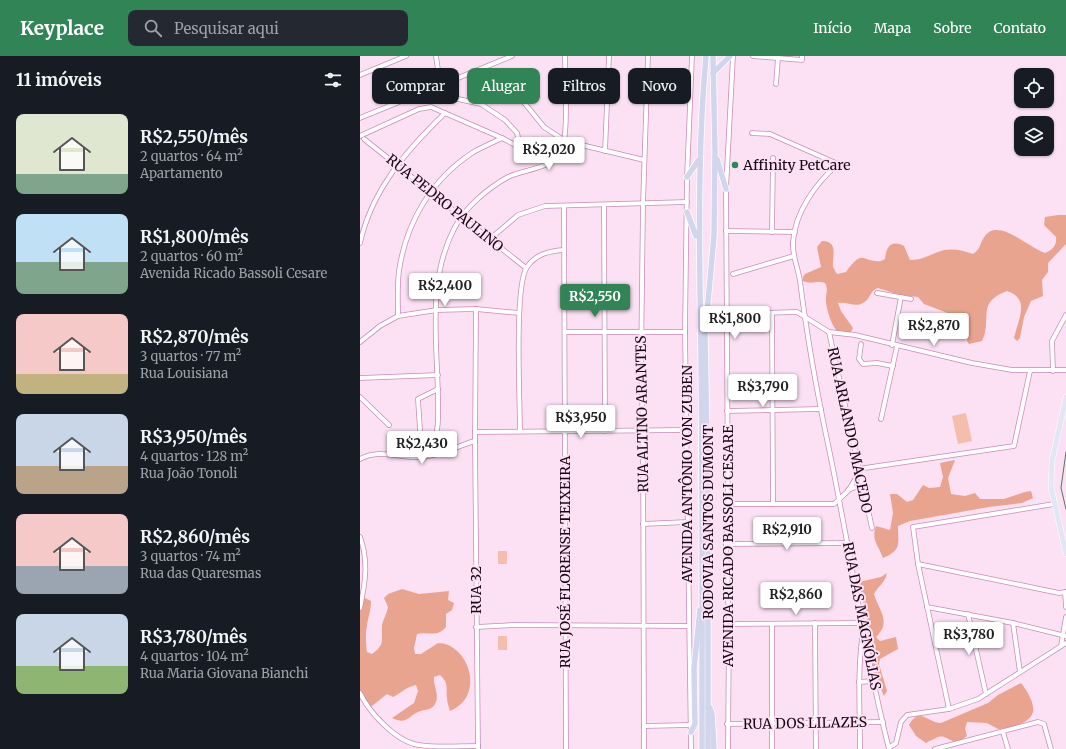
<!DOCTYPE html>
<html lang="pt">
<meta charset="utf-8">
<style>
:root{--surface:#171b24;--page:#242831;--text:#f1f3f6;--muted:#9ea1a6;--accent:#308456}
body{margin:0;font-family:Merriweather,serif;background:var(--page);color:var(--text);height:100vh;display:flex;flex-direction:column;font-size:15px;white-space:nowrap}
*{box-sizing:border-box;margin:0}
p{font-size:13px;color:var(--muted)}
.icon{flex:none;width:22px;height:22px;fill:none;stroke:currentColor;stroke-width:2;stroke-linecap:round;stroke-linejoin:round}
.map{position:relative;flex:1;overflow:hidden}
.side{display:flex;flex-direction:column;background:var(--surface);width:360px}
.side>*{flex:none}
.hud{position:absolute;left:12px;top:12px;width:380px;height:36px;display:flex;gap:8px}
.tools{position:absolute;left:654px;top:12px;display:grid;gap:8px}
.tools a{display:grid;place-items:center;width:40px;height:40px;border-radius:8px;background:var(--surface);box-shadow:0 1px 3px #0004;font-size:20px}
.price{position:absolute;translate:-50% -34px;padding:0 9px;border-radius:4px;background:#fff;color:#222;font-size:13px;line-height:26px;filter:drop-shadow(0 1px 2px #0008)}
.price::after{content:'';position:absolute;left:50%;top:24px;width:12px;height:9px;margin-left:-6px;background:inherit;clip-path:polygon(0 0,100% 0,50% 100%)}
.price.on{background:var(--accent);color:#fff}
ul{padding:0;list-style:none}
li{display:flex;align-items:center;gap:12px;height:100px;padding:0 16px}
li span{display:grid;place-items:center;flex:none;width:112px;height:80px;border-radius:8px;color:#555}
li>.icon{margin-inline-start:auto}
span .icon{width:48px;height:48px;fill:#fffc;stroke-width:1}
li b{font-size:17px}
h2{display:flex;justify-content:space-between;align-items:center;height:48px;padding:0 16px;font-size:17px}
.chip{padding:0 14px;border-radius:8px;background:var(--surface);box-shadow:0 1px 3px #0004;font-size:14px;line-height:36px}
.chip.on{background:var(--accent);color:#fff}
header{display:flex;align-items:center;gap:24px;box-sizing:border-box;height:56px;padding:0 20px;background:var(--accent);color:#fff}
header strong{font-size:19px}
nav{display:flex;gap:22px;margin-inline-start:auto;font-size:14px}
.search{width:280px;height:36px;background:var(--page);display:flex;align-items:center;gap:10px;box-sizing:border-box;padding:0 14px;border-radius:8px;color:var(--muted);font-size:15px}
main{display:flex;flex:1;min-height:0}
.map>svg:first-child{display:block}
</style>
<header>
<strong>Keyplace</strong>
<div class="search"><svg class="icon" aria-label="search" viewBox="0 0 24 24"><circle cx="10" cy="10" r="6"/><path d="M15 15l6 6"/></svg>Pesquisar aqui</div>
<nav><a>Início</a><a>Mapa</a><a>Sobre</a><a>Contato</a></nav>
</header>
<main>
<section class="side">
<h2>11 imóveis<svg class="icon" aria-label="filters" viewBox="0 0 24 24"><path d="M4 7h16M4 17h16"/><circle cx="9" cy="7" r="2"/><circle cx="15" cy="17" r="2"/></svg></h2>
<ul>
<li><span style="background:linear-gradient(#dfe7d0 75%,#7fa58c 0)"><svg class="icon" aria-label="home" viewBox="0 0 24 24"><path d="M3 11l9-7 9 7M6 9v11h12V9"/></svg></span><div><b>R$2,550/mês</b><p>2 quartos · 64 m²</p><p>Apartamento</p></div></li>
<li><span style="background:linear-gradient(#bfe0f5 60%,#7fa58c 0)"><svg class="icon" aria-label="home" viewBox="0 0 24 24"><path d="M3 11l9-7 9 7M6 9v11h12V9"/></svg></span><div><b>R$1,800/mês</b><p>2 quartos · 60 m²</p><p>Avenida Ricado Bassoli Cesare</p></div></li>
<li><span style="background:linear-gradient(#f6c9c9 75%,#c2b280 0)"><svg class="icon" aria-label="home" viewBox="0 0 24 24"><path d="M3 11l9-7 9 7M6 9v11h12V9"/></svg></span><div><b>R$2,870/mês</b><p>3 quartos · 77 m²</p><p>Rua Louisiana</p></div></li>
<li><span style="background:linear-gradient(#c9d6e8 65%,#b9a48a 0)"><svg class="icon" aria-label="home" viewBox="0 0 24 24"><path d="M3 11l9-7 9 7M6 9v11h12V9"/></svg></span><div><b>R$3,950/mês</b><p>4 quartos · 128 m²</p><p>Rua João Tonoli</p></div></li>
<li><span style="background:linear-gradient(#f6c9c9 65%,#9aa5b1 0)"><svg class="icon" aria-label="home" viewBox="0 0 24 24"><path d="M3 11l9-7 9 7M6 9v11h12V9"/></svg></span><div><b>R$2,860/mês</b><p>3 quartos · 74 m²</p><p>Rua das Quaresmas</p></div></li>
<li><span style="background:linear-gradient(#c9d6e8 65%,#8fb573 0)"><svg class="icon" aria-label="home" viewBox="0 0 24 24"><path d="M3 11l9-7 9 7M6 9v11h12V9"/></svg></span><div><b>R$3,780/mês</b><p>4 quartos · 104 m²</p><p>Rua Maria Giovana Bianchi</p></div></li>
</ul>
</section>
<div class="map">
<svg width="706" height="693" viewBox="0 0 706 693">
<rect width="100%" height="100%" fill="#fce1f4"/>
<g fill="#f5bdad">
<path d="M 606,357 L 612,385 L 598,388 L 592,360 Z"/>
<rect x="138" y="495" width="9" height="13"/>
<rect x="138" y="580" width="9" height="14"/>
</g>
<g fill="#e9a490">
<path d="M 698,159 L 706,159 L 706,188 L 688,207 L 688,216 L 682,224 L 683,240 L 671,245 L 664,261 L 660,282 L 657,285 L 654,282 C 658,263 671,243 647,235 C 615,247 633,263 622,285 L 609,288 L 607,285 L 609,272 L 606,264 L 564,248 L 558,241 L 540,239 L 518,232 C 509,235 511,243 503,247 C 495,252 487,245 478,247 L 481,255 L 493,272 L 491,276 L 484,278 L 476,274 C 471,267 467,255 466,246 C 465,239 469,234 465,227 C 458,224 451,229 443,225 L 443,221 L 445,218 L 461,211 L 457,191 L 462,185 C 479,185 472,200 473,211 L 477,218 L 486,216 C 504,191 501,207 521,205 L 525,203 C 526,192 530,183 544,190 L 550,204 C 562,204 567,200 578,196 C 589,191 602,194 613,198 C 622,193 620,182 629,176 C 644,167 670,192 685,197 C 693,194 697,189 696,181 L 684,169 L 685,161 Z"/>
<path d="M 595,404 L 588,422 L 591,438 L 605,440 L 615,437 L 620,443 L 644,443 L 665,436 L 671,435 L 673,442 L 662,447 L 629,451 L 550,465 L 538,470 C 538,488 542,494 523,502 C 518,489 511,484 516,470 L 530,474 L 533,457 L 530,438 L 537,438 L 547,446 L 553,444 L 563,429 L 569,432 L 580,431 L 583,421 L 580,407 Z"/>
<path d="M 527,517 C 525,527 518,530 514,538 C 519,555 532,566 516,581 L 520,585 L 536,581 L 538,593 L 520,603 L 519,608 L 527,635 L 524,640 L 515,620 L 508,585 L 509,573 L 499,526 L 521,521 Z"/>
<path d="M 42,533 L 59,538 L 89,535 L 88,544 L 94,547 L 92,554 L 86,558 L 86,571 C 77,582 69,575 57,578 L 54,592 L 55,598 L 61,598 L 78,587 C 108,587 127,640 90,655 C 89,651 87,647 87,642 C 86,632 89,627 80,619 L 74,621 C 73,629 79,638 76,646 C 73,654 67,653 61,655 C 49,658 48,670 32,662 L 54,647 L 58,635 L 56,629 C 46,631 41,637 33,641 L 27,638 L 12,650 L 6,650 L 0,635 L 0,546 L 5,542 L 11,545 C 11,555 8,561 7,570 C 5,578 6,588 7,596 L 12,598 C 26,588 21,584 22,569 C 23,564 27,557 28,551 L 24,542 L 28,538 Z"/>
<path d="M 661,627 C 666,633 675,647 673,656 C 670,668 648,673 638,673 L 627,667 L 607,666 L 605,673 L 607,680 L 597,687 C 580,680 585,677 566,687 L 556,680 L 549,669 C 559,650 568,667 581,667 L 628,647 L 638,639 Z"/>
</g>
<g fill="none" stroke-linecap="round" stroke-linejoin="round">
<path stroke="#517761" stroke-width="1" d="M 706,396 L 701,432 L 706,453"/>
<defs>
<g id="minor">
<path d="M 76,0 L 80,28"/>
<path d="M 393,0 L 442,4 L 442,0"/>
<path d="M 111,18 L 153,33 L 184,71 L 205,85 L 284,104"/>
<path d="M 0,19 L 46,0"/>
<path d="M 416,28 L 418,2"/>
<path d="M 64,35 L 71,42 L 98,43 L 121,48 L 145,64 L 157,77 L 158,81 L 157,89"/>
<path d="M 0,62 L 152,0"/>
<path d="M 392,77 L 410,78 L 478,108 C 456,127 435,156 433,186 C 432,199 438,212 440,225 C 447,281 457,337 469,393 C 490,493 504,594 529,693"/>
<path d="M 0,80 L 59,53 L 71,51 L 142,82 L 189,107"/>
<path d="M 4,83 L 166,212"/>
<path d="M 245,95 L 249,0"/>
<path d="M 244,149 L 245,375"/>
<path d="M 204,151 L 206,693"/>
<path d="M 366,175 L 435,176"/>
<path d="M 412,176 L 413,102"/>
<path d="M 130,183 L 158,159 L 185,150 L 327,146"/>
<path d="M 0,187 C 12,133 47,94 85,57"/>
<path d="M 373,218 L 434,200"/>
<path d="M 517,237 L 551,243"/>
<path d="M 116,253 L 115,385 L 118,693"/>
<path d="M 412,257 L 413,448"/>
<path d="M 367,258 L 437,256 L 469,276 L 495,279 L 612,307 L 652,314 L 706,314"/>
<path d="M 38,260 C 38,245 37,230 39,215 C 46,167 71,124 112,97 C 122,91 132,87 142,82"/>
<path d="M 205,276 L 325,276"/>
<path d="M 469,276 L 512,472"/>
<path d="M 0,286 L 20,270 L 38,260 L 77,254 L 116,253 L 159,257"/>
<path d="M 501,288 L 499,303 L 503,308 L 517,307 L 533,310"/>
<path d="M 532,289 L 541,241"/>
<path d="M 693,315 L 692,285 L 706,259"/>
<path d="M 0,322 L 78,319"/>
<path d="M 0,341 L 29,369"/>
<path d="M 367,355 L 461,353"/>
<path d="M 521,363 L 537,290"/>
<path d="M 60,374 L 58,343 L 78,333"/>
<path d="M 160,375 C 160,347 154,229 167,211 C 176,198 189,195 204,194"/>
<path d="M 115,376 L 326,374"/>
<path d="M 73,399 C 74,387 78,375 78,363 C 80,301 64,230 94,173 C 104,152 128,132 148,121 C 162,114 194,112 201,96 C 209,81 205,20 205,0"/>
<path d="M 0,403 C 21,392 40,403 61,401 C 80,400 97,390 115,385"/>
<path d="M 498,413 L 654,390 L 670,315"/>
<path d="M 488,434 L 501,429"/>
<path d="M 368,448 L 474,448 L 488,435 L 499,417"/>
<path d="M 283,468 L 327,466"/>
<path d="M 0,481 C 9,505 5,528 0,552"/>
<path d="M 366,488 L 488,487"/>
<path d="M 558,508 L 699,537 L 706,536"/>
<path d="M 705,536 L 706,551"/>
<path d="M 567,551 L 653,567 L 706,580"/>
<path d="M 608,558 L 626,638"/>
<path d="M 455,567 L 456,693"/>
<path d="M 653,567 L 660,616"/>
<path d="M 369,568 L 503,567"/>
<path d="M 116,571 L 154,569 L 328,570"/>
<path d="M 701,590 L 706,561"/>
<path d="M 499,626 L 514,625"/>
<path d="M 0,637 C 9,656 36,686 59,689 C 78,692 98,690 118,690"/>
<path d="M 589,653 L 558,508 L 553,471 L 694,448"/>
<path d="M 367,668 L 523,666"/>
<path d="M 284,670 L 330,669"/>
<path d="M 643,676 L 648,693"/>
<path d="M 529,692 L 536,687 L 541,666 L 547,659 L 589,653 L 618,643 L 706,587"/>
<path d="M 284,693 L 283,374 L 281,309 L 283,148 L 288,0"/>
<path d="M 331,693 L 325,276 L 327,121 L 332,0"/>
<path d="M 368,693 L 369,568 L 366,488 L 368,448 L 366,133 L 373,0"/>
<path d="M 412,693 L 412,568"/>
<path d="M 500,693 C 500,654 497,614 503,576"/>
<path d="M 575,693 L 678,666 L 684,668 L 691,693"/>
</g>
<path id="major" d="M 706,341 L 692,405 L 691,431 L 706,498"/>
<g id="highway">
<path d="M 353,17 L 370,0"/>
<path d="M 357,103 L 366,133"/>
<path d="M 327,121 L 338,105"/>
<path d="M 327,156 L 336,180"/>
<path d="M 350,652 L 352,658 L 354,693"/>
<path d="M 331,676 L 335,668 L 334,612 L 340,554"/>
<path d="M 342,693 C 342,540 343,386 340,233 C 339,155 339,78 346,0"/>
<path d="M 348,693 L 348,439 L 345,279 L 354,180 L 355,95 L 353,0"/>
</g>
</defs>
<use href="#minor" stroke="#c78bb8" stroke-width="5.5"/>
<use href="#major" stroke="#fff" stroke-width="6"/>
<use href="#highway" stroke="#fff" stroke-width="7"/>
<use href="#minor" stroke="#fff" stroke-width="4"/>
<use href="#major" stroke="#e3e6f4" stroke-width="5"/>
<use href="#highway" stroke="#d1d6ed" stroke-width="5.5"/>
</g>
<circle fill="#308456" stroke="#fce1f4" stroke-width="1.5" cx="375" cy="109" r="4"/>
<g text-anchor="middle" dominant-baseline="central" stroke-width="4" stroke-linejoin="round" paint-order="stroke">
<g font-size="14" fill="#1a0616" stroke="#fce1f4" text-anchor="start">
<text x="383" y="109">Affinity PetCare</text>
</g>
<g font-size="14" fill="#1a0616" stroke="#fce1f4">
<text transform="translate(85 147) rotate(39)">RUA PEDRO PAULINO</text>
<text transform="translate(282 358) rotate(-91)">RUA ALTINO ARANTES</text>
<text transform="translate(490 374) rotate(78)">RUA ARLANDO MACEDO</text>
<text transform="translate(327 418) rotate(-90)">AVENIDA ANTÔNIO VON ZUBEN</text>
<text transform="translate(348 466) rotate(-90)">RODOVIA SANTOS DUMONT</text>
<text transform="translate(368 490) rotate(-90)">AVENIDA RICADO BASSOLI CESARE</text>
<text transform="translate(205 506) rotate(-90)">RUA JOSÉ FLORENSE TEIXEIRA</text>
<text transform="translate(116 534) rotate(-90)">RUA 32</text>
<text transform="translate(502 560) rotate(79)">RUA DAS MAGNÓLIAS</text>
<text transform="translate(445 667) rotate(-1)">RUA DOS LILAZES</text>
</g>
</g>
</svg>
<div class="tools">
<a><svg class="icon" aria-label="locate" viewBox="0 0 24 24"><circle cx="12" cy="12" r="6"/><path d="M12 2v4M12 18v4M2 12h4M18 12h4"/></svg></a>
<a><svg class="icon" aria-label="layers" viewBox="0 0 24 24"><path d="M12 4l9 5-9 5-9-5zM3 14l9 5 9-5"/></svg></a>
</div>
<b class="price" style="left:189px;top:115px">R$2,020</b>
<b class="price" style="left:85px;top:251px">R$2,400</b>
<b class="price on" style="left:235px;top:262px">R$2,550</b>
<b class="price" style="left:375px;top:284px">R$1,800</b>
<b class="price" style="left:574px;top:291px">R$2,870</b>
<b class="price" style="left:403px;top:352px">R$3,790</b>
<b class="price" style="left:221px;top:383px">R$3,950</b>
<b class="price" style="left:62px;top:409px">R$2,430</b>
<b class="price" style="left:427px;top:495px">R$2,910</b>
<b class="price" style="left:436px;top:560px">R$2,860</b>
<b class="price" style="left:609px;top:600px">R$3,780</b>
<div class="hud">
<a class="chip">Comprar</a>
<a class="chip on">Alugar</a>
<a class="chip">Filtros</a>
<a class="chip">Novo</a>
</div>
</div>
</main>
